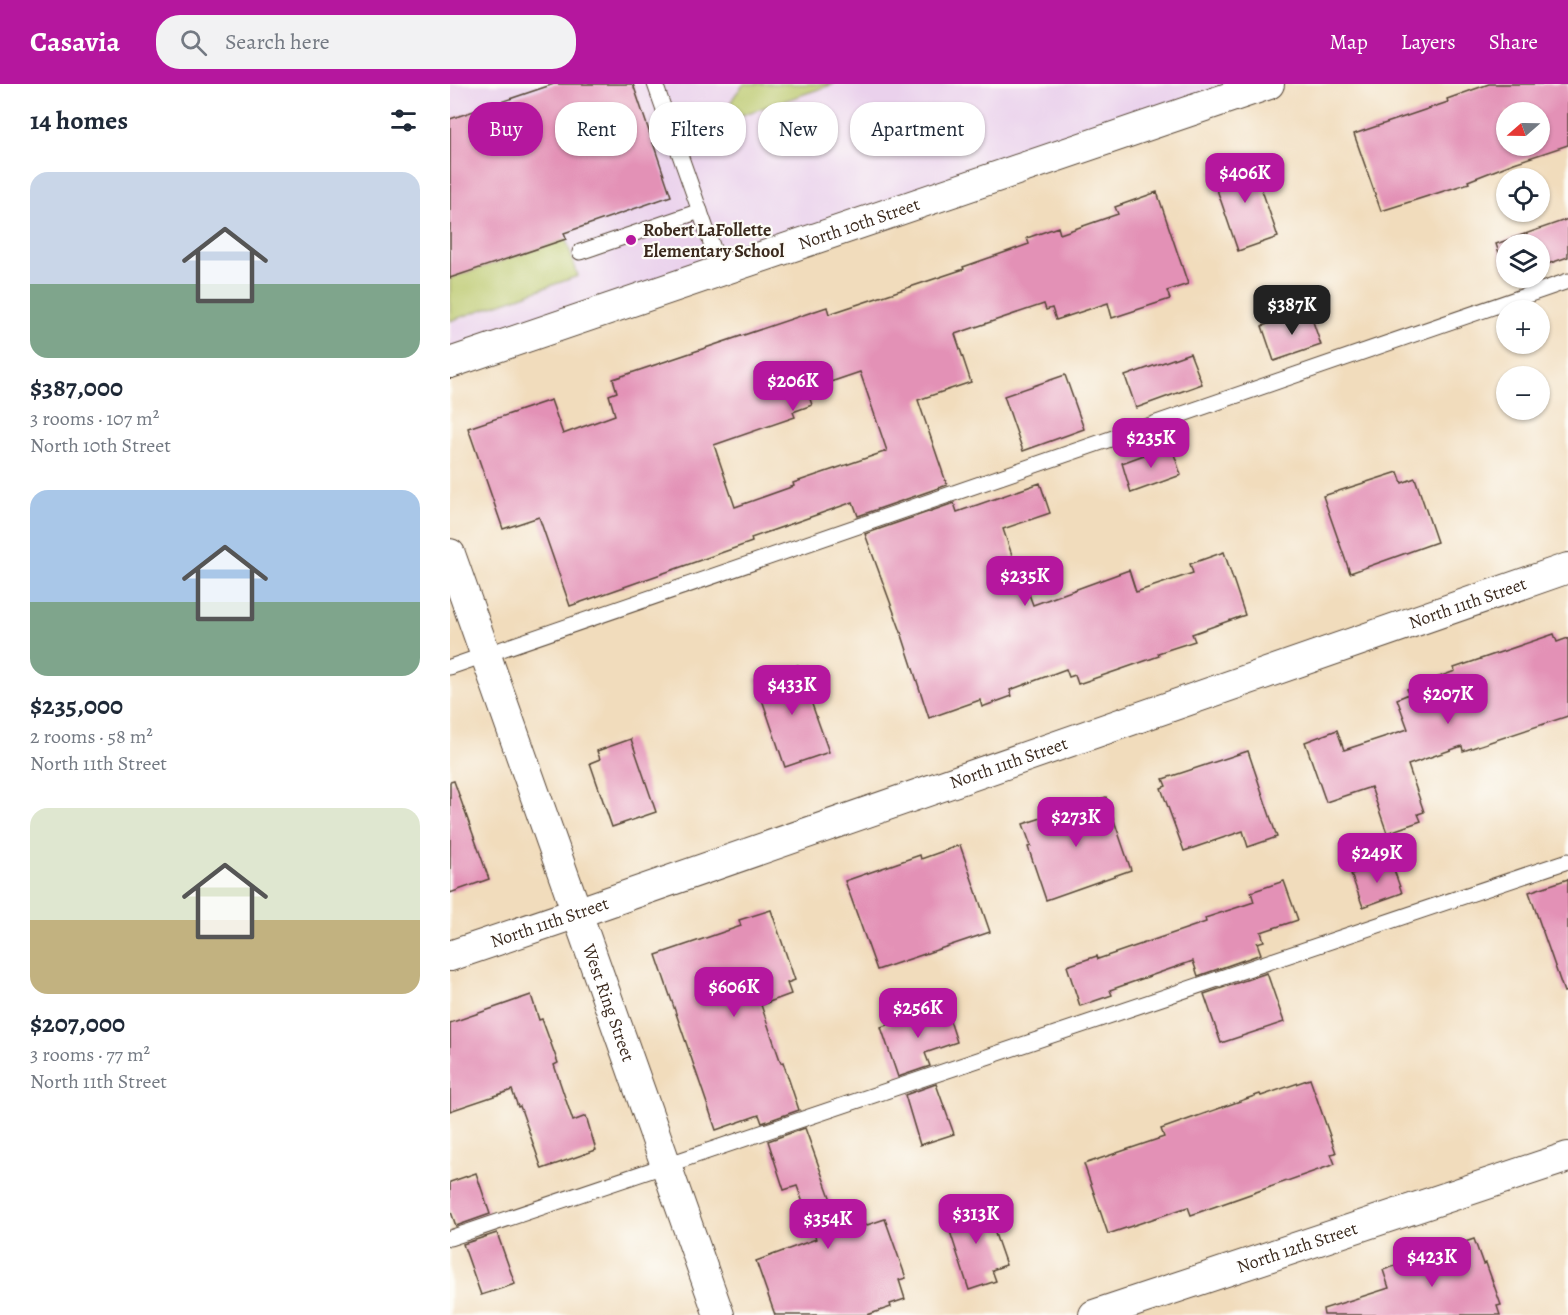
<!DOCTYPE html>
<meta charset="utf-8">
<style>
:root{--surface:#fff;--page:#f2f2f3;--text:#1f2937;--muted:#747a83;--accent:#b5179e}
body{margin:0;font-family:Alegreya,serif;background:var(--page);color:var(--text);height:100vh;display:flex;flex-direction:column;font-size:22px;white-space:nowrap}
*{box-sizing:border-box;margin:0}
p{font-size:20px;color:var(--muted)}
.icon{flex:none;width:33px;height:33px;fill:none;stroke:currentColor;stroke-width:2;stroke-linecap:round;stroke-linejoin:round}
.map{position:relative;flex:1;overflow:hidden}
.side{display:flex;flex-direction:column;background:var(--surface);width:450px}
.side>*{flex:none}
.banner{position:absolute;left:18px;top:18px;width:570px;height:54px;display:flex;gap:12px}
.needle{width:39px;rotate:250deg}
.controls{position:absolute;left:1046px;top:18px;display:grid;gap:12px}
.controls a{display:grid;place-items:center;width:54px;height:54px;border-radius:50%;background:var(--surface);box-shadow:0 2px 4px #0004;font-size:30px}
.price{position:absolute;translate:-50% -51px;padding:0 14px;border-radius:12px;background:var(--accent);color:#fff;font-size:20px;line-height:39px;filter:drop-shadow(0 2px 3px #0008)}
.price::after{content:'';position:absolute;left:50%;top:36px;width:18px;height:14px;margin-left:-9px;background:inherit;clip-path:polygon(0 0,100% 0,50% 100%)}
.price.current{background:#222;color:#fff}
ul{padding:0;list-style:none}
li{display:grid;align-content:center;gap:12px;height:318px;padding:0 30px}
li span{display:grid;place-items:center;height:186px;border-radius:18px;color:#555}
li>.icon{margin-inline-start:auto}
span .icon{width:108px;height:108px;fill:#fffc;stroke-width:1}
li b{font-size:26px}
h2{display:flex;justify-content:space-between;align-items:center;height:72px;padding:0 30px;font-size:26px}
.chip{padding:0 21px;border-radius:24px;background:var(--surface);box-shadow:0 2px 4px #0004;font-size:21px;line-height:54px}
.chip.current{background:var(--accent);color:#fff}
header{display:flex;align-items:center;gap:36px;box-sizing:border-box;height:84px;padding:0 30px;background:var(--accent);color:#fff}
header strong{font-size:28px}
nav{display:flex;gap:33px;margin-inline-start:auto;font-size:21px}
.search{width:420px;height:54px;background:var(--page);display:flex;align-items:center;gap:15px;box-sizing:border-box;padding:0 21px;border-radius:24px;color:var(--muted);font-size:22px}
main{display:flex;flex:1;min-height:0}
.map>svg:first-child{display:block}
</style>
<header>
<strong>Casavia</strong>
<div class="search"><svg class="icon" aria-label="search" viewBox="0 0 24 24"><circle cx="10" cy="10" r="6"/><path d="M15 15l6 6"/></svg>Search here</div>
<nav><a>Map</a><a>Layers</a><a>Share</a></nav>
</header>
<main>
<section class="side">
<h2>14 homes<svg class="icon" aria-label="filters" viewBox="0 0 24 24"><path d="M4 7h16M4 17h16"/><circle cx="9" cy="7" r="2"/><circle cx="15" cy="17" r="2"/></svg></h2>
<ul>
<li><span style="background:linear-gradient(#c9d6e8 60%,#7fa58c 0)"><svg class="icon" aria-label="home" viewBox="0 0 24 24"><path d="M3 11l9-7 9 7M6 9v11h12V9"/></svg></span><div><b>$387,000</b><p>3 rooms · 107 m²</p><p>North 10th Street</p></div></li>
<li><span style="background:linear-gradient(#a9c7e8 60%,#7fa58c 0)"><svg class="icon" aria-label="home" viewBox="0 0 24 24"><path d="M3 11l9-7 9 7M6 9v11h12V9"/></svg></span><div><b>$235,000</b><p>2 rooms · 58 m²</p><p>North 11th Street</p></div></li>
<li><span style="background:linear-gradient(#dfe7d0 60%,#c2b280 0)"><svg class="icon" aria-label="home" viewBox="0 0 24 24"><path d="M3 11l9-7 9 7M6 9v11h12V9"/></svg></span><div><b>$207,000</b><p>3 rooms · 77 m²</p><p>North 11th Street</p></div></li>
</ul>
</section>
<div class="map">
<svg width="1118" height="1231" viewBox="0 0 1118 1231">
<rect width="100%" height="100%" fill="#fdfcf7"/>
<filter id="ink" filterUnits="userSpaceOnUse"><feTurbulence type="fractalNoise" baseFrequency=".0167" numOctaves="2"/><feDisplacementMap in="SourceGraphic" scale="12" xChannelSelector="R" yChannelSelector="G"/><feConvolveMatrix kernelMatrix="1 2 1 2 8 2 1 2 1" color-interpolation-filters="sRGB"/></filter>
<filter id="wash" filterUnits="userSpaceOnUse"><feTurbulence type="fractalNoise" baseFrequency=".008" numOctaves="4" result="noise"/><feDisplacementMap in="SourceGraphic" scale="24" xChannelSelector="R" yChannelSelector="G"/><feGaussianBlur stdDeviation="1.35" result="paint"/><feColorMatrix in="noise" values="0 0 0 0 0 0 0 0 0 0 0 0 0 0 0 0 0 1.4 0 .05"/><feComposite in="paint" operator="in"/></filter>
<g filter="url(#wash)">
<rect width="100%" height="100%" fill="#f1dcbc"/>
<path fill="#ead1ec" d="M 0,0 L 819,0 L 0,279 Z"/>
<g fill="#bac76a" stroke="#7a7844" stroke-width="1.5">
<path d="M 294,0 L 384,0 L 277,36 C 274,24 286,9 294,0 Z"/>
<path d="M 116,155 L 128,192 L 0,237 L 0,194 Z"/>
</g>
<g id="blocks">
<g fill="#e391b6" fill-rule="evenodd">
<path d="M 104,0 L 183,0 L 221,112 L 114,149 L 116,155 L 0,194 L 0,35 Z"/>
<path d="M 1039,0 L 1118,0 L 1118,61 L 1064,79 L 1018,97 L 1019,99 L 931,127 L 904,50 L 998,18 L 997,15 ZM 1056,28 L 1089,28 L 1089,62 L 1056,62 Z"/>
<path d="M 801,74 L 828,153 L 788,167 L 761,88 Z"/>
<path d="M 707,108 L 738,200 L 717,207 L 720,215 L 662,234 L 658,219 L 606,236 L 602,224 L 596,226 L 594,220 L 505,250 L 521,298 L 468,316 L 497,401 L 408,432 L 403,418 L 301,454 L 302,458 L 120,522 L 89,433 L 53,445 L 18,344 L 101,316 L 113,350 L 165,331 L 159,311 L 167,308 L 163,295 L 377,223 L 379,230 L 514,185 L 513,183 L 579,160 L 577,154 L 608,143 L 610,150 L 668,130 L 665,123 ZM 410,288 L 437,367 L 343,399 L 344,402 L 285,423 L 264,361 L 345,333 L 343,328 L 362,321 L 357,306 Z"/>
<path d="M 1118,135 L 1118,173 L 1089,183 L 1089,160 L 1056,160 L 1056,189 L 1046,160 Z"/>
<path d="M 859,226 L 871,261 L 824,277 L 812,242 Z"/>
<path d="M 740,269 L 752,300 L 686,324 L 675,292 Z"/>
<path d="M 615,291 L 634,345 L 573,367 L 554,312 Z"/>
<path d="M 721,361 L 731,391 L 681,409 L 672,379 Z"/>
<path d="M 948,388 L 952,399 L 965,394 L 987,458 L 900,489 L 873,412 Z"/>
<path d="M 590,399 L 600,429 L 553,445 L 573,503 L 576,502 L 583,521 L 679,486 L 686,508 L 743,489 L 740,480 L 774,468 L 795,531 L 742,550 L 745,557 L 708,569 L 709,572 L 672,585 L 628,600 L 625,591 L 619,593 L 616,585 L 560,606 L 562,612 L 532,623 L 530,616 L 479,634 L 450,545 L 415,450 L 504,419 L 507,428 Z"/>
<path d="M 1104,550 L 1107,558 L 1118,554 L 1118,632 L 1013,667 L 1012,662 L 958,681 L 974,728 L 968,730 L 971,737 L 937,749 L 921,703 L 876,718 L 855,658 L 887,646 L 894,666 L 958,645 L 947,615 L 959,610 L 957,605 L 1005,587 L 1004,584 Z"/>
<path d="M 348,581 L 379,668 L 335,683 L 305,595 Z"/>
<path d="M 181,655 L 206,728 L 162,743 L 140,679 L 150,675 L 147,667 Z"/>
<path d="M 798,667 L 827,753 L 798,763 L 793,747 L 734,767 L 711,704 L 716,702 L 713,695 Z"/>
<path d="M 4,697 L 39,795 L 0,809 L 0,698 Z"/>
<path d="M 656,713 L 681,786 L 596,816 L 578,763 L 581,762 L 573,740 Z"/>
<path d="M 510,761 L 540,848 L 427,886 L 395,797 L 470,771 L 471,775 Z"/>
<path d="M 941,777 L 952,809 L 913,823 L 901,790 Z"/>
<path d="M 1118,795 L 1118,907 L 1114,908 L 1079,808 Z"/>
<path d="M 834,797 L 848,836 L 811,848 L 814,857 L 807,859 L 811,870 L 748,892 L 743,877 L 660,906 L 662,911 L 630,922 L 617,882 L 647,872 L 648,875 L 756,838 L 755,834 L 804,818 L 801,808 Z"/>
<path d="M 321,826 L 345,896 L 337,899 L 341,910 L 311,921 L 331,979 L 333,978 L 349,1026 L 312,1039 L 309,1031 L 266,1046 L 206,871 L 291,842 L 289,836 Z"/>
<path d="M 817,889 L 834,938 L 771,959 L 754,910 Z"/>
<path d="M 81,911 L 89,936 L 92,935 L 108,979 L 104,981 L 123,1037 L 136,1032 L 146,1066 L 92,1085 L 70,1022 L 68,1023 L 62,1006 L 0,1027 L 0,939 Z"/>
<path d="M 495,921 L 507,958 L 475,969 L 480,982 L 448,993 L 431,943 Z"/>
<path d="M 860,995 L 886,1069 L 881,1070 L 885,1080 L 741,1131 L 738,1123 L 658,1150 L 634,1080 L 714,1053 L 711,1045 L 810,1010 L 811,1012 Z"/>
<path d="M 486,1000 L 504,1050 L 470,1061 L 455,1011 Z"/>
<path d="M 355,1044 L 393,1149 L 435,1135 L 456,1194 L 449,1196 L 455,1215 L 440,1220 L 441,1223 L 417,1231 L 325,1231 L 306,1177 L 366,1155 L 347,1102 L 334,1106 L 318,1057 Z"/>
<path d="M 26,1089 L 40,1130 L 6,1142 L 0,1125 L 0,1098 Z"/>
<path d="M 534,1118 L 556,1181 L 542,1186 L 546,1197 L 519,1206 L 495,1132 Z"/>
<path d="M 47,1149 L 65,1200 L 31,1211 L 13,1160 Z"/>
<path d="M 1024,1155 L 1033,1180 L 1036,1179 L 1051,1221 L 1047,1222 L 1050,1231 L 874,1231 L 873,1225 L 939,1204 L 933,1186 Z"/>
</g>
</g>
</g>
<g filter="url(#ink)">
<use href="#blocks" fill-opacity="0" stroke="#564536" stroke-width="1.5"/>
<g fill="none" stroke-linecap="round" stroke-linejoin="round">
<defs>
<g id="lane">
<path d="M 205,0 L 271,187"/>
<path d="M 130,168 L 250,127"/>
<path d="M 0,583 L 1118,197"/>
<path d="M 0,1154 L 1118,777"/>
</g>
<g id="street">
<path id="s1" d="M 0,279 L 819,0"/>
<path id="s2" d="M 0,470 L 269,1231"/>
<path id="s3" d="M 0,872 L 127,829 L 1118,484"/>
<path id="s4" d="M 644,1231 L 1118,1073"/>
</g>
</defs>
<use href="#lane" stroke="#564536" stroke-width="17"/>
<use href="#street" stroke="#564536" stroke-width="32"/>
<use href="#lane" stroke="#fff" stroke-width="15"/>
<use href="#street" stroke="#fff" stroke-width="30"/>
</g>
</g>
<circle fill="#b5179e" stroke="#fdfcf7" stroke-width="2" cx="181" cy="156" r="6"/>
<g text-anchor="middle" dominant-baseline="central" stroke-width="4.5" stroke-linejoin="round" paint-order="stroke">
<g font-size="18" fill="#3b2a1e" stroke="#fdfcf7">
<text stroke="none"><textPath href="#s1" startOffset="432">North 10th Street</textPath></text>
<text stroke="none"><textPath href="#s3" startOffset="1077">North 11th Street</textPath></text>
<text stroke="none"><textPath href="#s3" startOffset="591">North 11th Street</textPath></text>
<text stroke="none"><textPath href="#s3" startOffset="105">North 11th Street</textPath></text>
<text stroke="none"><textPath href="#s2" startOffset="476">West Ring Street</textPath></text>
<text stroke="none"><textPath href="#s4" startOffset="214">North 12th Street</textPath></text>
</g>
<g font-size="18" font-weight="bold" fill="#3b2a1e" stroke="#fdfcf7" text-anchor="start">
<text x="193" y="146">Robert LaFollette<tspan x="193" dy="21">Elementary School</tspan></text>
</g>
</g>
</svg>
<div class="controls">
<a><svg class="needle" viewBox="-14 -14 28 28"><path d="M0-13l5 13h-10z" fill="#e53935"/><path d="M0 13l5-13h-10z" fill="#747a83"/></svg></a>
<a><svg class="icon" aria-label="locate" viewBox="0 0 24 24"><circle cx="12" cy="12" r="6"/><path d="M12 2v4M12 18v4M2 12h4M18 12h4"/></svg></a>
<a><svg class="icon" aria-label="layers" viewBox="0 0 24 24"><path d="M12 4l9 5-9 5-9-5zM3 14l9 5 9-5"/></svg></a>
<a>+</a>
<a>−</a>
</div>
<b class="price" style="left:795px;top:120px">$406K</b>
<b class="price current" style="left:842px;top:252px">$387K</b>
<b class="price" style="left:343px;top:328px">$206K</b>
<b class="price" style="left:701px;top:385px">$235K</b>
<b class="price" style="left:575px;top:523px">$235K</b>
<b class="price" style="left:342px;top:632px">$433K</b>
<b class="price" style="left:998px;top:641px">$207K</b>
<b class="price" style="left:626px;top:764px">$273K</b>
<b class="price" style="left:927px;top:800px">$249K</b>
<b class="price" style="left:284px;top:934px">$606K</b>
<b class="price" style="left:468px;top:955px">$256K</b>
<b class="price" style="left:526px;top:1161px">$313K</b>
<b class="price" style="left:378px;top:1166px">$354K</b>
<b class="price" style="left:982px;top:1204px">$423K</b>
<div class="banner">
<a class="chip current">Buy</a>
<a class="chip">Rent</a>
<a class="chip">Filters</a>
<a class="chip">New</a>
<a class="chip">Apartment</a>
</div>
</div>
</main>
